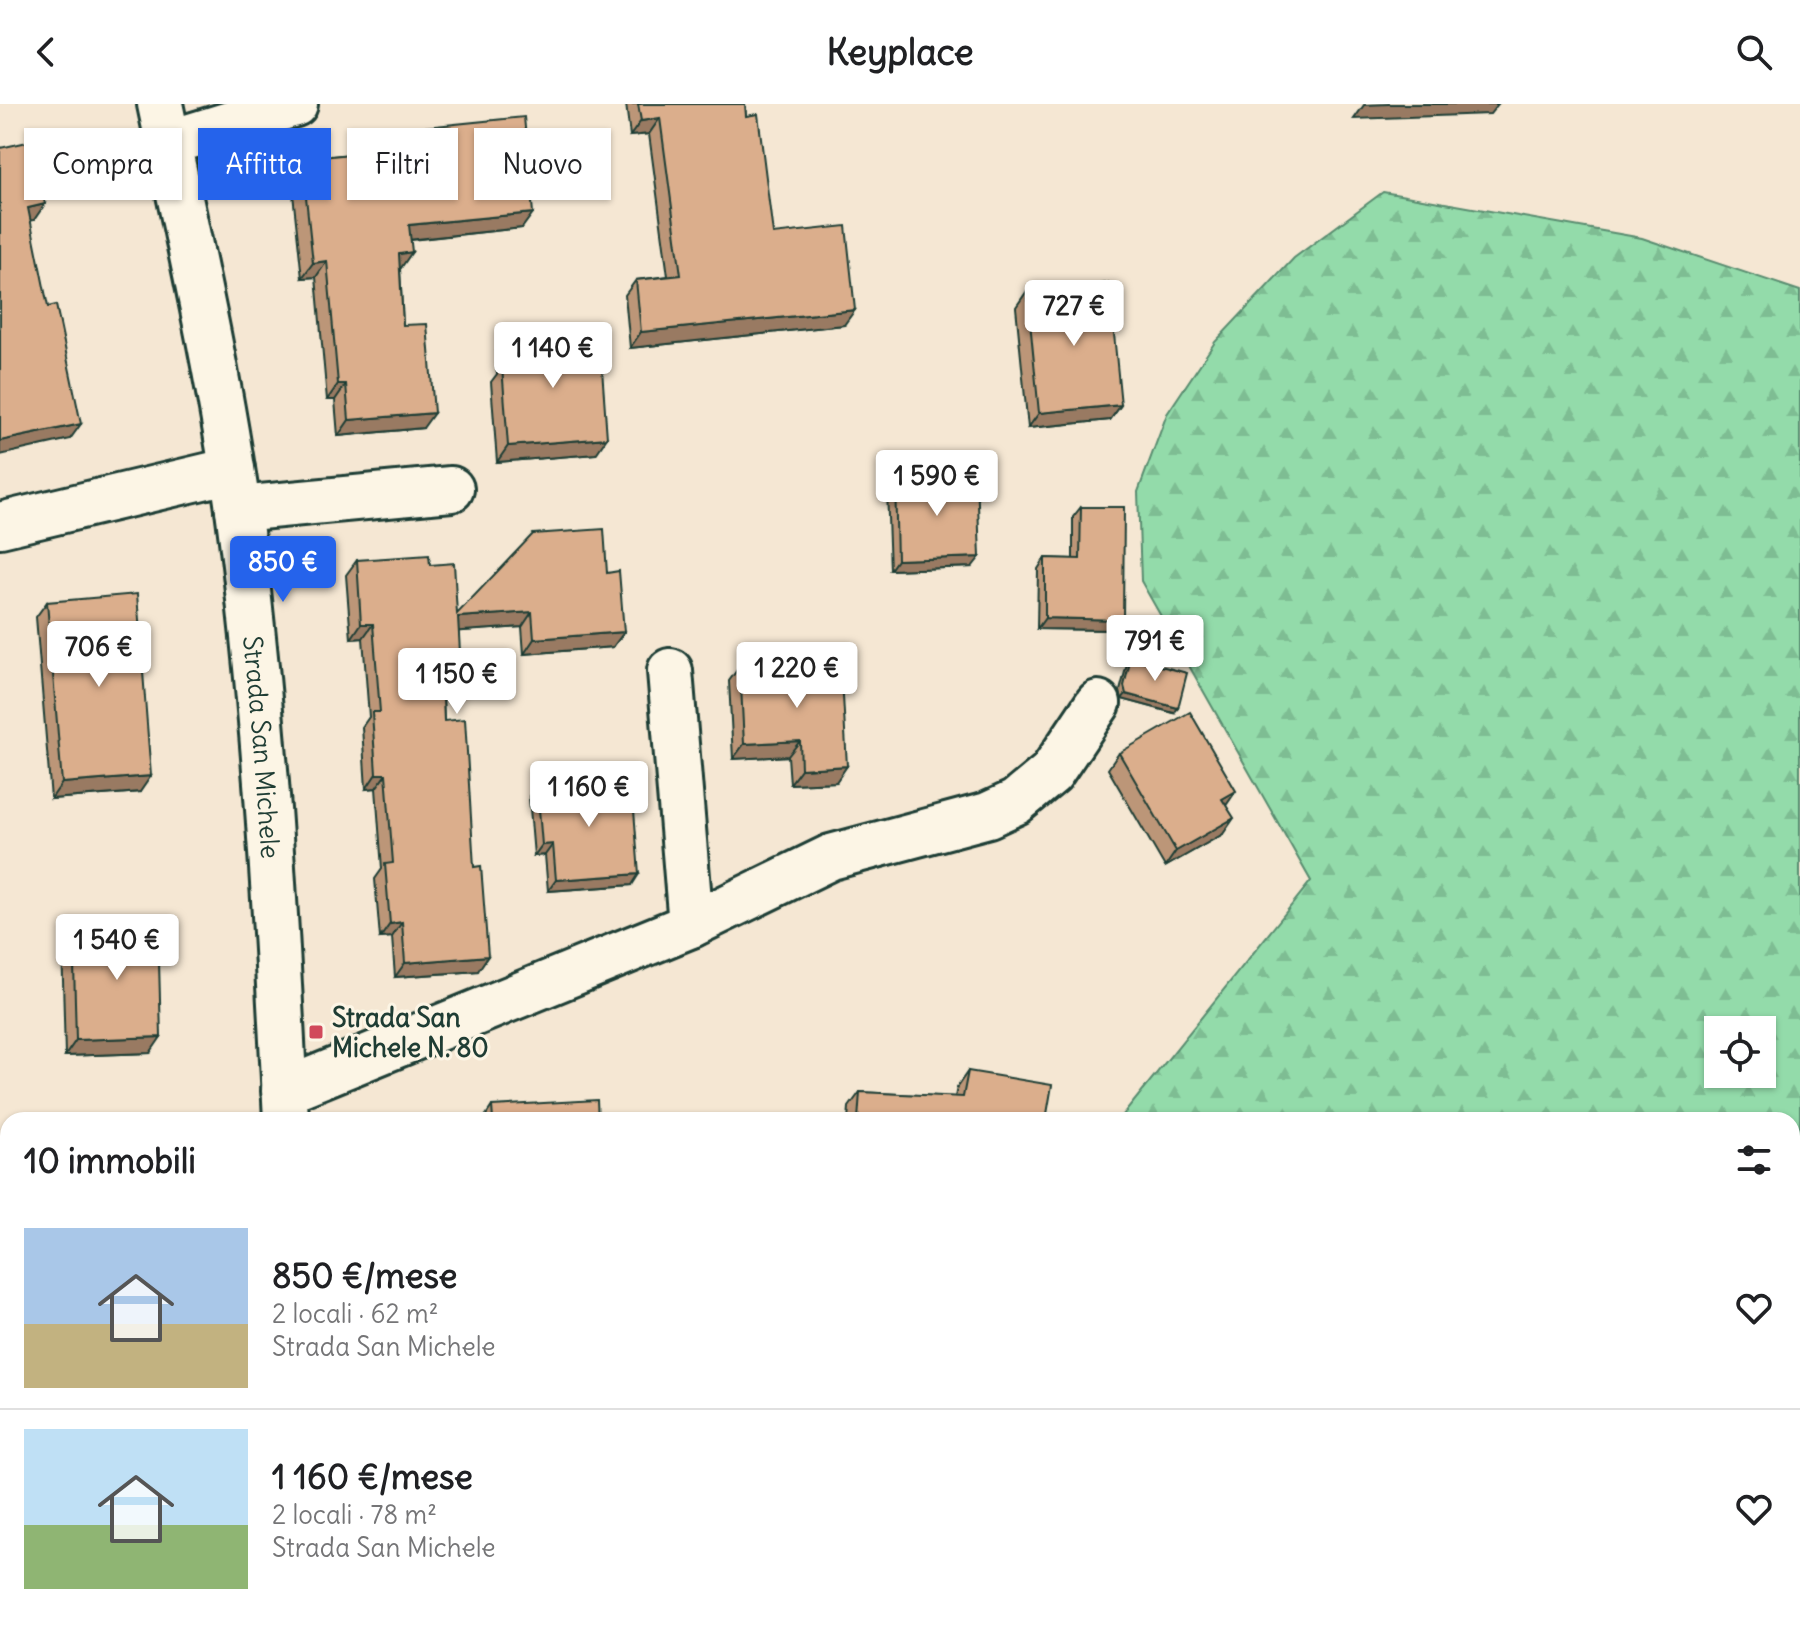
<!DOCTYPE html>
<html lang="it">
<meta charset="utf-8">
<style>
:root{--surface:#fff;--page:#f2f2f2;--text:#202124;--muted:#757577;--line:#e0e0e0;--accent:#2563eb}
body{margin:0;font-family:Delius,sans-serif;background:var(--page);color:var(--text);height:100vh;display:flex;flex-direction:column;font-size:30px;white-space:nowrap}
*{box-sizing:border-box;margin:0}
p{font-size:26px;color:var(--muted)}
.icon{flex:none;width:44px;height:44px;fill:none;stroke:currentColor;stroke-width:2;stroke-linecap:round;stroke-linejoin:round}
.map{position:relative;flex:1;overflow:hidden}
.drawer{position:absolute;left:0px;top:1008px;width:1800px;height:514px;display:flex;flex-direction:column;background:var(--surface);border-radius:24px 24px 0 0;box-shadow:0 2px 6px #0004}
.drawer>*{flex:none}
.guide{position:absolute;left:24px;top:24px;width:800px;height:72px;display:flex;gap:16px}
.fabs{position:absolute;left:1704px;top:912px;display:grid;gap:16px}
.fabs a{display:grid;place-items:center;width:72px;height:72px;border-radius:0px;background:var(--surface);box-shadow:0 2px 6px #0004;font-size:40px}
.price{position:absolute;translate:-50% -68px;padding:0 18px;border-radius:8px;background:#fff;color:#222;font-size:26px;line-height:52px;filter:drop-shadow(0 2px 4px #0008)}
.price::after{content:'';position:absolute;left:50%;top:48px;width:24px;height:18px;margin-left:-12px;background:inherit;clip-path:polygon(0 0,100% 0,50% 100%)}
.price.current{background:var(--accent);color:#fff}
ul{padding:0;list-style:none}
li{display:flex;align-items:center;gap:24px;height:200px;padding:0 24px}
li+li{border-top:2px solid var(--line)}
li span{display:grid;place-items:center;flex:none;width:224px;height:160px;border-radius:0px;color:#555}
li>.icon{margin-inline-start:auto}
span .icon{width:96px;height:96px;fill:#fffc;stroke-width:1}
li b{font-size:34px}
h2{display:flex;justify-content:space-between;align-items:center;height:96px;padding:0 24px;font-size:34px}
.pill{padding:0 28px;border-radius:0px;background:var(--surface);box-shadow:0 2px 6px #0004;font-size:28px;line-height:72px}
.pill.current{background:var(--accent);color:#fff}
header{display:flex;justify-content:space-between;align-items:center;height:104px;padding:0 24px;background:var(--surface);font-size:36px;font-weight:800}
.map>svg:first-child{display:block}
</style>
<header><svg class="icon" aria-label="back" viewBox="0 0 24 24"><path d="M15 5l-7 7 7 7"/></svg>Keyplace<svg class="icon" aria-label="search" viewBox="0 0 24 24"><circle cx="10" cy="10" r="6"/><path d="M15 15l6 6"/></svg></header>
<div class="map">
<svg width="1800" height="1521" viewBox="0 0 1800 1521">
<defs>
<pattern id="forest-firs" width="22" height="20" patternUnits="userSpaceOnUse" patternTransform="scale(2)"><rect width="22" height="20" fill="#93dbaa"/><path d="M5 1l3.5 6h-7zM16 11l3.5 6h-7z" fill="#7ebd93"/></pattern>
</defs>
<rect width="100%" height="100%" fill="#f5e7d3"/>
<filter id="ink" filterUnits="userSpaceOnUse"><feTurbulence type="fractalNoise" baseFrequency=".0125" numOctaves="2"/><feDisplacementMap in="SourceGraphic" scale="16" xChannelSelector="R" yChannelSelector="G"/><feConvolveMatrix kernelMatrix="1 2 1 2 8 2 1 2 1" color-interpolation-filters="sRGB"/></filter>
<g filter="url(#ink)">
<path fill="url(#forest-firs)" stroke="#598c6f" stroke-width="2" fill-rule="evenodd" d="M 1383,88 L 1642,134 L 1800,187 L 1800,1521 L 1121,1521 L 1117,1514 L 1792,1514 L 1792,1016 L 1119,1016 L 1311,777 L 1141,477 L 1138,388 L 1167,310 L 1215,238 L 1294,154 ZM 1718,926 L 1762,926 L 1762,970 L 1718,970 Z"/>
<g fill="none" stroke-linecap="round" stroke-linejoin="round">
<defs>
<g id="minor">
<path id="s1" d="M 160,0 C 188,134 219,269 238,405 C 265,608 276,812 286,1016"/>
<path d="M 168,39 L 295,0"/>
<path d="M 238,405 L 451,385"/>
<path d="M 0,421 L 232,366"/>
<path d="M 670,567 L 691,821"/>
<path d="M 284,987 L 691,821 L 831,753 L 988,711 L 1016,698 L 1051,669 L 1098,599"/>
<path d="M 300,1514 L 300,1521"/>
</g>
</defs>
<use href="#minor" stroke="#1f3d34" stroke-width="50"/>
<use href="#minor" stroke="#fcf5e5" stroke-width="44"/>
</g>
<g fill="#bc9678" stroke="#1f3d34" stroke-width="2">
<path d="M 626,0 L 745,0 L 746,12 L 773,130 L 844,221 L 630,244 L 625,191 L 636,176 L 668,172 L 649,30 L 630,32 Z"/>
<path d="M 426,23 L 522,124 L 411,136 L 400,164 L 403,221 L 423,324 L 338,332 L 335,296 L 327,296 L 316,173 L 302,174 L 291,71 L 302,55 L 415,44 L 414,38 Z"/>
<path d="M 1027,187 L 1121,301 L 1110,316 L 1028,324 L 1016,203 Z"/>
<path d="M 506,232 L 596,350 L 497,358 L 491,278 L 497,270 L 495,248 Z"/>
<path d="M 895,375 L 972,463 L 890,466 L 887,386 Z"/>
<path d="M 1081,403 L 1116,526 L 1037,525 L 1038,465 L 1045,454 L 1073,455 L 1073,413 Z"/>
<path d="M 357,456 L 430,461 L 457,510 L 607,469 L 624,528 L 613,543 L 524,550 L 522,523 L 459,527 L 450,563 L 442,563 L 444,617 L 478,867 L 395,873 L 392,833 L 380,834 L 375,775 L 382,765 L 376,684 L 366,685 L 362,623 L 369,613 L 363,534 L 351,535 L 346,471 Z"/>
<path d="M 47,498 L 140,688 L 51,695 L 36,513 Z"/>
<path d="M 1131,554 L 1174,609 L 1122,595 L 1120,587 L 1127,560 Z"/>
<path d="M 740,562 L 836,678 L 790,680 L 788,652 L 733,655 L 729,577 Z"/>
<path d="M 1119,649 L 1226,701 L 1223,730 L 1165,763 L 1108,665 Z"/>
<path d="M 537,681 L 612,683 L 632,781 L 548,787 L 545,751 L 534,752 L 529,692 Z"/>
<path d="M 73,822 L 150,949 L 65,952 L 62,838 Z"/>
<path d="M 968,967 L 1046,1016 L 848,1016 L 849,1003 L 860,988 L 955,993 L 957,983 Z"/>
<path d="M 492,1002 L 598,1016 L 483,1016 Z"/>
<path d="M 8,1237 L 8,1311 L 0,1307 L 0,1252 Z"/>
</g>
<g fill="#997a62" stroke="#1f3d34" stroke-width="2">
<path d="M 1389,0 L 1498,0 L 1490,10 L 1354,15 L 1364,1 Z"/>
<path d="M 660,14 L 649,30 L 630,32 L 641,17 Z"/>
<path d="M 45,100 L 34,116 L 17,119 L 28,104 Z"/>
<path d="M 533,109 L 522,124 L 398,137 L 409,121 Z"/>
<path d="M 412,148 L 401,164 L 388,165 L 399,150 Z"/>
<path d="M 327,157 L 316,173 L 302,174 L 313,159 Z"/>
<path d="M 855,206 L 844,221 L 630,244 L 641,228 Z"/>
<path d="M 338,280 L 346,280 L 335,296 L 327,296 Z"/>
<path d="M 1121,301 L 1110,316 L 1028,324 L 1039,309 Z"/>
<path d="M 434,309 L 423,324 L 338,332 L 349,316 Z"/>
<path d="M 81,320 L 70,335 L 0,351 L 0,337 Z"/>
<path d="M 607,334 L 596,350 L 497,358 L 508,342 Z"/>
<path d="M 980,453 L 972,463 L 890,466 L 897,456 Z"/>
<path d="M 532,508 L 522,523 L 448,528 L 458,513 Z"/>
<path d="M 1045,514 L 1123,516 L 1116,526 L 1037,525 Z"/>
<path d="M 361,520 L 373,520 L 363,534 L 351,535 Z"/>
<path d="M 624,528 L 613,543 L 524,550 L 534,535 Z"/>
<path d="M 460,548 L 450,563 L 431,564 L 441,550 Z"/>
<path d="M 1126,590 L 1178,604 L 1174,609 L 1122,595 Z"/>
<path d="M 800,637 L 788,652 L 733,655 L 744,640 Z"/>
<path d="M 847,662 L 836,678 L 790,680 L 801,665 Z"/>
<path d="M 376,670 L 386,670 L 376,684 L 366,685 Z"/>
<path d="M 151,672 L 140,688 L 51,695 L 62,679 Z"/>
<path d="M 1236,687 L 1225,703 L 1222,695 Z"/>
<path d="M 1234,714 L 1223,730 L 1165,763 L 1176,747 Z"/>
<path d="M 553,740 L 545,751 L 534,752 L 542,741 Z"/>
<path d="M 639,770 L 632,781 L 548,787 L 556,776 Z"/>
<path d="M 402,818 L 392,833 L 380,834 L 390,820 Z"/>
<path d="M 488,852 L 478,867 L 395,873 L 405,859 Z"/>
<path d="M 161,933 L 150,949 L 65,952 L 76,936 Z"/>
<path d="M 0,1504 L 8,1507 L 8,1514 L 11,1514 L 7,1521 L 0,1521 Z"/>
</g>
<g fill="#dbae8c" stroke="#1f3d34" stroke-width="2">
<path d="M 638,0 L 745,0 L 746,12 L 758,10 L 773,130 L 846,122 L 855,206 L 641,228 L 636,176 L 681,171 L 660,14 L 641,17 Z"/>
<path d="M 524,13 L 533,109 L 409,121 L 412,148 L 399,150 L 403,221 L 427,220 L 434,309 L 349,316 L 346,280 L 338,280 L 327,157 L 313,159 L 302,55 L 428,42 L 426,23 Z"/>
<path d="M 32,37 L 45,100 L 28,104 L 48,203 L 56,201 L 81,320 L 0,337 L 0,44 Z"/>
<path d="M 1109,179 L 1121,301 L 1039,309 L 1027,187 Z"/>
<path d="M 574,228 L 575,239 L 600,237 L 607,334 L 508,342 L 502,262 L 508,262 L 506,232 Z"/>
<path d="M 977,373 L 980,453 L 897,456 L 895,375 Z"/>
<path d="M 1081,403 L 1124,403 L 1123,516 L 1045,514 L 1045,454 L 1080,455 Z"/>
<path d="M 604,425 L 607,469 L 619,467 L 624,528 L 534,535 L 532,508 L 458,513 L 460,548 L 441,550 L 444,617 L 465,615 L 474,763 L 481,762 L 488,852 L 405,859 L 402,818 L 390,820 L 385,760 L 393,759 L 386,670 L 376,670 L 372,608 L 380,608 L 373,520 L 361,520 L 357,456 L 429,451 L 430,461 L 454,459 L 457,510 L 533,430 Z"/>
<path d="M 137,490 L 151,672 L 62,679 L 47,498 Z"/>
<path d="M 1131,554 L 1187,569 L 1178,604 L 1126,590 L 1124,582 Z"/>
<path d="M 841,557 L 847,662 L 801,665 L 800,637 L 744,640 L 740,562 Z"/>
<path d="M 1190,608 L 1236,687 L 1222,695 L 1234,714 L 1176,747 L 1119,649 Z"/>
<path d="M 611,676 L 612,683 L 632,681 L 639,770 L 556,776 L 553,740 L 542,741 L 537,681 Z"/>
<path d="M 158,820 L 161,933 L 76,936 L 73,822 Z"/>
<path d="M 968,967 L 1052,981 L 1046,1016 L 858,1016 L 860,988 L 963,993 Z"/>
<path d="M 597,996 L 598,1016 L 493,1016 L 492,1002 Z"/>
<path d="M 8,1241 L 8,1289 L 0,1285 L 0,1256 Z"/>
<path d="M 0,1414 L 8,1416 L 8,1507 L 0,1504 Z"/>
</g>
</g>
<rect fill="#d1495b" stroke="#fcf5e5" stroke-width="3" x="308" y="920" width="16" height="16" rx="4"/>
<g text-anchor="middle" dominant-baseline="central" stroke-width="6" stroke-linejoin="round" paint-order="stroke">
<g font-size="26" fill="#1f3d34" stroke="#fcf5e5">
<text stroke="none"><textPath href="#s1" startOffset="652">Strada San Michele</textPath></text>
</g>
<g font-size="26" font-weight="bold" fill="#1f3d34" stroke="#fcf5e5" text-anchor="start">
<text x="332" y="913">Strada San<tspan x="332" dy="30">Michele N. 80</tspan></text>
</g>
</g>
</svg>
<div class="fabs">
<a><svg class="icon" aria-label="locate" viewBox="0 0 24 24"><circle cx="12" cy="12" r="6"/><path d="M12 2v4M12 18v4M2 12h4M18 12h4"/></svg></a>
</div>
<b class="price" style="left:1074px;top:244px">727 €</b>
<b class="price" style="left:553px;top:286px">1 140 €</b>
<b class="price" style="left:937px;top:414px">1 590 €</b>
<b class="price current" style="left:283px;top:500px">850 €</b>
<b class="price" style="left:1155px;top:579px">791 €</b>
<b class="price" style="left:99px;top:585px">706 €</b>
<b class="price" style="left:797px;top:606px">1 220 €</b>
<b class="price" style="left:457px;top:612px">1 150 €</b>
<b class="price" style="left:589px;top:725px">1 160 €</b>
<b class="price" style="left:117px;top:878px">1 540 €</b>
<div class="guide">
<a class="pill">Compra</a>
<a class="pill current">Affitta</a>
<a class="pill">Filtri</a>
<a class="pill">Nuovo</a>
</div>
<section class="drawer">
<h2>10 immobili<svg class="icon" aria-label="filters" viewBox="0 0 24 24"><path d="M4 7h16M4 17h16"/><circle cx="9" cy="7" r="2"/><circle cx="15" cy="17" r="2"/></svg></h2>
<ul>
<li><span style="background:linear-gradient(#a9c7e8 60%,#c2b280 0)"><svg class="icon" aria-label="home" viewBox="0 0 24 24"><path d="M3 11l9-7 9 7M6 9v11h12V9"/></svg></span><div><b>850 €/mese</b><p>2 locali · 62 m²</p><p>Strada San Michele</p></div><svg class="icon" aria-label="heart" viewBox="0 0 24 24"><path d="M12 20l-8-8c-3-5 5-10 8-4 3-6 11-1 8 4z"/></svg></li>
<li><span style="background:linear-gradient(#bfe0f5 60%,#8fb573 0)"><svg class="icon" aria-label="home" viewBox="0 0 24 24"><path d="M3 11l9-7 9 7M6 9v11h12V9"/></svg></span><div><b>1 160 €/mese</b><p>2 locali · 78 m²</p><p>Strada San Michele</p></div><svg class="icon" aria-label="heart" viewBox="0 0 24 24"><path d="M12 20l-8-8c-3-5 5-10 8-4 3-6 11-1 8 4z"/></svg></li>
</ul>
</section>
</div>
